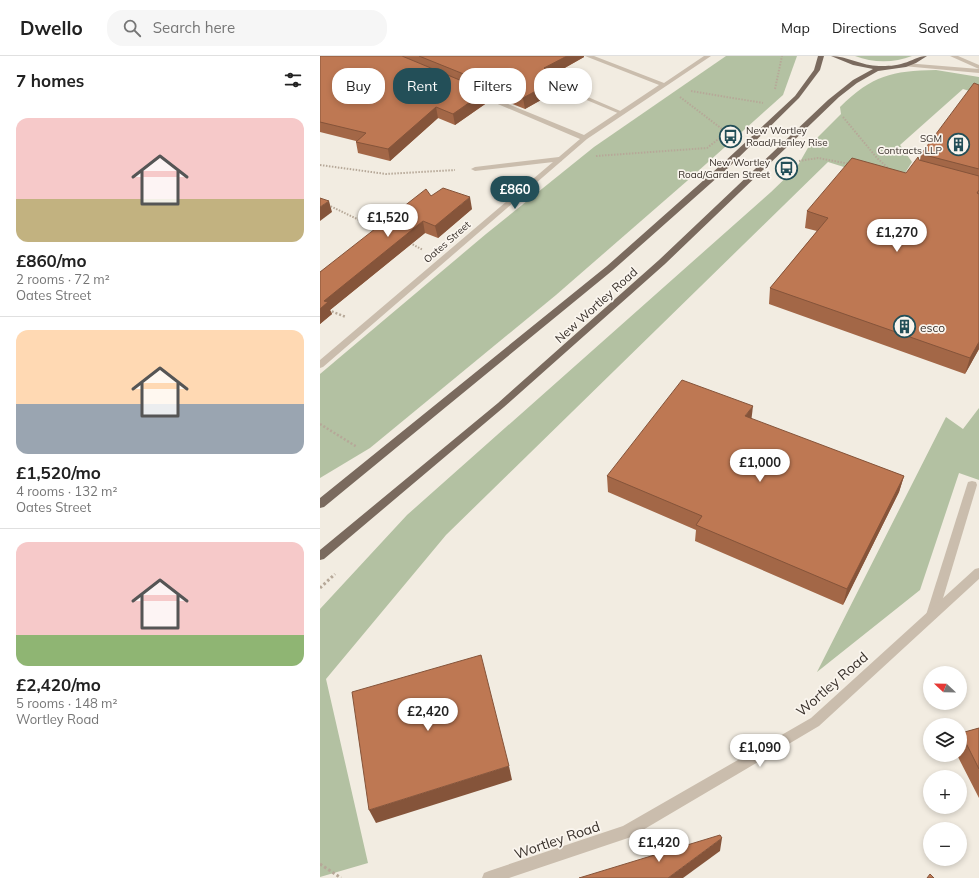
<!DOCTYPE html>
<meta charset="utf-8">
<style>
:root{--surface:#fff;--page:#f6f6f6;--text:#222;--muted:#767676;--line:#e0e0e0;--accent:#234f58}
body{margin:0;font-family:Mulish,sans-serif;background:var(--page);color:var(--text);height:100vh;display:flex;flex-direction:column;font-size:15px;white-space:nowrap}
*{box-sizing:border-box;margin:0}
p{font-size:13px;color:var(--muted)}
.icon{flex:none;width:22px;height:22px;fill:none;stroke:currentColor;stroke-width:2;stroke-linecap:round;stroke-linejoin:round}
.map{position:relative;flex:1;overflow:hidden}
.details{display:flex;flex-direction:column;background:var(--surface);width:320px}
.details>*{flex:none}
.banner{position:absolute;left:12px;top:12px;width:380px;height:36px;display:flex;gap:8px}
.needle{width:26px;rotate:292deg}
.controls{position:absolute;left:603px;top:610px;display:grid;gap:8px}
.controls a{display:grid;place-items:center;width:44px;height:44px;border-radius:50%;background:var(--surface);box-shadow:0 2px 6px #0003;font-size:20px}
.price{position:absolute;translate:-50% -34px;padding:0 9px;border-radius:14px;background:#fff;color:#222;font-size:13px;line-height:26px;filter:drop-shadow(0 1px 2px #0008)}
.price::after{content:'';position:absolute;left:50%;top:24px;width:12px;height:9px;margin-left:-6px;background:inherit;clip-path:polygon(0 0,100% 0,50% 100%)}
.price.selected{background:var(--accent);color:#fff}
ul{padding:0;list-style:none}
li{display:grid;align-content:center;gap:8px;height:212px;padding:0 16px}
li+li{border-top:1px solid var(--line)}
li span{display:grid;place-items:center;height:124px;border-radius:12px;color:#555}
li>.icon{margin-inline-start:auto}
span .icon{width:72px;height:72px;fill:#fffc;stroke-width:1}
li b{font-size:17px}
h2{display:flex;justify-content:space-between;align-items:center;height:48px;padding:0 16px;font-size:17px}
.pill{padding:0 14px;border-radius:16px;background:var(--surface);box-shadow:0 2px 6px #0003;font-size:14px;line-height:36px}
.pill.selected{background:var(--accent);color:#fff}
header{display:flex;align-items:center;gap:24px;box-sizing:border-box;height:56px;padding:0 20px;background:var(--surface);border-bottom:1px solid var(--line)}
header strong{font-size:19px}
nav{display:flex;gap:22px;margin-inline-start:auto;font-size:14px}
.search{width:280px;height:36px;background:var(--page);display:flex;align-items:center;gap:10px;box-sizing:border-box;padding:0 14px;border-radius:16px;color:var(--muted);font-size:15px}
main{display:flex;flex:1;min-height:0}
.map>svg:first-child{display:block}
</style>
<header>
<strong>Dwello</strong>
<div class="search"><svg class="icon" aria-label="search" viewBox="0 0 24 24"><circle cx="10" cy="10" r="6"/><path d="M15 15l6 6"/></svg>Search here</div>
<nav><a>Map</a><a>Directions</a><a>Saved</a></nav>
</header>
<main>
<section class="details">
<h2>7 homes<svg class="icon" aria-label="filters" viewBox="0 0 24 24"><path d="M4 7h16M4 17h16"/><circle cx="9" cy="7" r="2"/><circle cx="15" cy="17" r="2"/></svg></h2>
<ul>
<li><span style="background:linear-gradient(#f6c9c9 65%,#c2b280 0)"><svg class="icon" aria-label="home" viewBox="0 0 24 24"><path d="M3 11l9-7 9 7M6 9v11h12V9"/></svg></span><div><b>£860/mo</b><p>2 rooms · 72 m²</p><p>Oates Street</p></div></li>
<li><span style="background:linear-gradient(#ffd9b3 60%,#9aa5b1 0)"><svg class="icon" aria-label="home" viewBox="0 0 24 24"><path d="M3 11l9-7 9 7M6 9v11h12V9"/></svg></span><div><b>£1,520/mo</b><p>4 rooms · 132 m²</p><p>Oates Street</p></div></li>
<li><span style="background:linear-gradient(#f6c9c9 75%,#8fb573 0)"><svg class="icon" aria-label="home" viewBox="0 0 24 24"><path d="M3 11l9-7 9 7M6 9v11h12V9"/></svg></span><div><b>£2,420/mo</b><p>5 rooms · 148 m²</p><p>Wortley Road</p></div></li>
</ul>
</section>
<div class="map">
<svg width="659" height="822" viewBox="0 0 659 822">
<rect width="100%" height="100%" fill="#f2ece1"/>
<g fill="#b3c1a2">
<path d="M 406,0 L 477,0 L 463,39 L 367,125 L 236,239 L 50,392 L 0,422 L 0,318 L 166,178 L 274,91 Z"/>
<path d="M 535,0 L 592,0 C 574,7 553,7 535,0 Z"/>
<path d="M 616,14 L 659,21 L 659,38 L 643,33 L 580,89 L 592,106 L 578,128 L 508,106 L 126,479 L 6,623 L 48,807 L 0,821 L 0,553 L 87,459 L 451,136 L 477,111 L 489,90 L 521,58 L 520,51 C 553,19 571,15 616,14 Z"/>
<path d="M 659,352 L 659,424 L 639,417 L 600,534 L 497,616 L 626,361 L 643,373 Z"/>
</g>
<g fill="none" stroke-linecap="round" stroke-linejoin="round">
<g stroke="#b6a898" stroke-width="2" stroke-dasharray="1.5 1.5" stroke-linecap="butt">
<path d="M 455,33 L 462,0"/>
<path d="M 371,35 L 443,47"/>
<path d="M 360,41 L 406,76"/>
<path d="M 523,61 L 557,102 L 569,113"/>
<path d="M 276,100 L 387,92 L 415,70"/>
<path d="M 479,105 L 498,102 L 530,108"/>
<path d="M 0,109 L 66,118 L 135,114"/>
<path d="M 8,149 L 58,173"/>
<path d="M 90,187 L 103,194"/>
</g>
<g stroke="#b6a898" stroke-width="2.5" stroke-dasharray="2 2" stroke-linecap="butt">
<path d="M 8,254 L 26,261"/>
<path d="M 0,368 L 37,391"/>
</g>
<g stroke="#b6a898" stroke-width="3" stroke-dasharray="2.5 2.5" stroke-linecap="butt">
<path d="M 0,532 L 15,518"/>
<path d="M 0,808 L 21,822"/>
</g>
<g fill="#cabdad" fill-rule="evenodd">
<path d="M 257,38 L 261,38 L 305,57 L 300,58 L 257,40 Z"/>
<path d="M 239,101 L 242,101 L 242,105 L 155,115 L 151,113 L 155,111 Z"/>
<path d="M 652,425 L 656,426 L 657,429 L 618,559 L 616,562 L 612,564 L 608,562 L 606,559 L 647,429 L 648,426 Z"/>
</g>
<g fill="#cabdad" fill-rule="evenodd">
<path d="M 265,0 L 274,0 L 344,27 L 384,0 L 391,0 L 267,83 L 3,311 L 0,312 L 0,304 L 260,83 L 152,37 L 152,35 L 156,35 L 264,79 L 339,29 Z"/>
<path d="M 630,0 L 638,0 L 659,9 L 659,13 Z"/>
<path d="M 585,7 L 659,13 L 659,17 L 583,10 L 582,9 Z"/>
<path d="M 659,512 L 659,523 L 499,670 L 311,781 L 189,822 L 162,822 L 164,817 L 169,815 L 303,770 L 491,662 L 655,513 Z"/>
</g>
<g fill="#7a6a5e" fill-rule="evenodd">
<path d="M 498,0 L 504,0 L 500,14 L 479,42 L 408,112 L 293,214 L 4,451 L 0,452 L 0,442 L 287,210 L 402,108 L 475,40 L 494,14 Z"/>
<path d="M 511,0 C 527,0 542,10 559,10 C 567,10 576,10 584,7 C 592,5 598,0 607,0 L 596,7 L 586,11 L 558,15 L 537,27 L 519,41 L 345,208 L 184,351 L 4,503 L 0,504 L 0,494 L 178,347 L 339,204 L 508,44 L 533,24 L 553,13 L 533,9 Z"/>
</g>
</g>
<g fill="#a36747">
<path d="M 0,0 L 264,0 L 264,1 L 236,17 L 243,20 L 244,31 L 205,53 L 167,38 L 168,46 L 135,69 L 118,62 L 70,105 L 38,97 L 36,86 L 36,85 L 0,76 Z"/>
<path d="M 659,29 L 659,293 L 645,318 L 449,248 L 450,232 L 497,175 L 485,172 L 487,155 L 586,117 L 600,104 L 601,98 Z"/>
<path d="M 111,140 L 152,153 L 118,182 L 105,177 L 10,254 L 12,258 L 0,268 L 0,216 Z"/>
<path d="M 431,363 L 584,420 L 579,436 L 523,549 L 375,485 L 376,474 L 288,436 L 287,420 Z"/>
<path d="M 659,672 L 659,742 L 637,699 L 640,699 L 640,679 L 641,677 Z"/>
</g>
<g fill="#85543a">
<path d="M 247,0 L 264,0 L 264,1 L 225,23 L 224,12 Z"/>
<path d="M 243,20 L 244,31 L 205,53 L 203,42 Z"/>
<path d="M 166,35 L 168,46 L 135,69 L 133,58 Z"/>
<path d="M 116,51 L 118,62 L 70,105 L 68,93 Z"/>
<path d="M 150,141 L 152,153 L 118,182 L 115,170 Z"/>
<path d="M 9,145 L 12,156 L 0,165 L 0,151 Z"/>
<path d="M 103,165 L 105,177 L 10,254 L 12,258 L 0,268 L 0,253 L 4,245 Z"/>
<path d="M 659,286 L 659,293 L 645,318 L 650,302 Z"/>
<path d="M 433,350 L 431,367 L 425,360 Z"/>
<path d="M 584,420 L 579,436 L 523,549 L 527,533 Z"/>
<path d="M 189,710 L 192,724 L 56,767 L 49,754 Z"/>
<path d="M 402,782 L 400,795 L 363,822 L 348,822 Z"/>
</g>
<g fill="#be7853" stroke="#85543a">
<path d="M 0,0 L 82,0 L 166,35 L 133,58 L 116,51 L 68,93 L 36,86 L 46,77 L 0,66 Z"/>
<path d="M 99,0 L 247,0 L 224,12 L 243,20 L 203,42 Z"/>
<path d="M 654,27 L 659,29 L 659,113 L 601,98 Z"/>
<path d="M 598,101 L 599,104 L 659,120 L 659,134 L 657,137 L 659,138 L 659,286 L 650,302 L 450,232 L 508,162 L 487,155 L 532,102 L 586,117 Z"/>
<path d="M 123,132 L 150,141 L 115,170 L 103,165 L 4,245 L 8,246 L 0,253 L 0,216 L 106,133 L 111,140 Z"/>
<path d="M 0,142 L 9,145 L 0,151 Z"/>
<path d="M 362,324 L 433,350 L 425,360 L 584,420 L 527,533 L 376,469 L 382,460 L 287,420 Z"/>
<path d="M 161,599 L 189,710 L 49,754 L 32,636 Z"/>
<path d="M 659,672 L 659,713 L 641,677 Z"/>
<path d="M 400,779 L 402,782 L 348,822 L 259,822 Z"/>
<path d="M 610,818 L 614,822 L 607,822 Z"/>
</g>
<defs>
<symbol id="bus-ring" viewBox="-11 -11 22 22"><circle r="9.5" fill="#faf5ee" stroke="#234f58" stroke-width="1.5"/><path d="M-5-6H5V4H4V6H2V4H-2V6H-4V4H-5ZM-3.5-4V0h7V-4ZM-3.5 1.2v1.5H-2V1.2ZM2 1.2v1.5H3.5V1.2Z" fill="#234f58"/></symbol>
<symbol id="building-ring" viewBox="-11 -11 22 22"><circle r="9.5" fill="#faf5ee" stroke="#234f58" stroke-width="1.5"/><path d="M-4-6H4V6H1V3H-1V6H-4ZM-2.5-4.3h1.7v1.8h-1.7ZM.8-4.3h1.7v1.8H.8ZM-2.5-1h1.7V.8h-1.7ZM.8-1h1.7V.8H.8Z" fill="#234f58"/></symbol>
</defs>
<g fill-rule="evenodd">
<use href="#bus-ring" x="398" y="68" width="25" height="25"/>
<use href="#building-ring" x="626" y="76" width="25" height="25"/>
<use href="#bus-ring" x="454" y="100" width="25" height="25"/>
<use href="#building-ring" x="572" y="258" width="25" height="25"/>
</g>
<g text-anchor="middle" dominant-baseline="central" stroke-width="3.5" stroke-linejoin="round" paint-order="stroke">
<g font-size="10" fill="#39312b" stroke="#faf5ee" text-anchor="end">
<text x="426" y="74" text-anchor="start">New Wortley<tspan x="426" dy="12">Road/Henley Rise</tspan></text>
<text x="622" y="82">SGM<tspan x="622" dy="12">Contracts LLP</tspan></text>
<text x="450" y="106">New Wortley<tspan x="450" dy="12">Road/Garden Street</tspan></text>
</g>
<g font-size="10" fill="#39312b" stroke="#faf5ee">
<text transform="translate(127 186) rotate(-41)">Oates Street</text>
</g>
<g font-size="12" fill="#39312b" stroke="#faf5ee">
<text transform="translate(276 249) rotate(-42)">New Wortley Road</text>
</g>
<g font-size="12" fill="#39312b" stroke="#faf5ee" text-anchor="start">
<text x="600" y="271">esco</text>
</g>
<g font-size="14" fill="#39312b" stroke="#faf5ee">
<text transform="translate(512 628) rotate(-41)">Wortley Road</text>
<text transform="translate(237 784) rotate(-19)">Wortley Road</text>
</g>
</g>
</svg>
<div class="controls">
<a><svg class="needle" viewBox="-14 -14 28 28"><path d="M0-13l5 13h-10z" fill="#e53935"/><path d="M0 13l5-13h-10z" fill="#767676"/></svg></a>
<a><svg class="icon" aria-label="layers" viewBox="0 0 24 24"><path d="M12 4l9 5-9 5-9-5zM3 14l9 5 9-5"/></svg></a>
<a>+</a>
<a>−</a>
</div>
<b class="price selected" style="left:195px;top:154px">£860</b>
<b class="price" style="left:68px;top:182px">£1,520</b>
<b class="price" style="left:577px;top:197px">£1,270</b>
<b class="price" style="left:440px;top:427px">£1,000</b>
<b class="price" style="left:108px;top:676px">£2,420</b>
<b class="price" style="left:440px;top:712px">£1,090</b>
<b class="price" style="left:339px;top:807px">£1,420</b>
<div class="banner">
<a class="pill">Buy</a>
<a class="pill selected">Rent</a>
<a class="pill">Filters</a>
<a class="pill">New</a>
</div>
</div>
</main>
